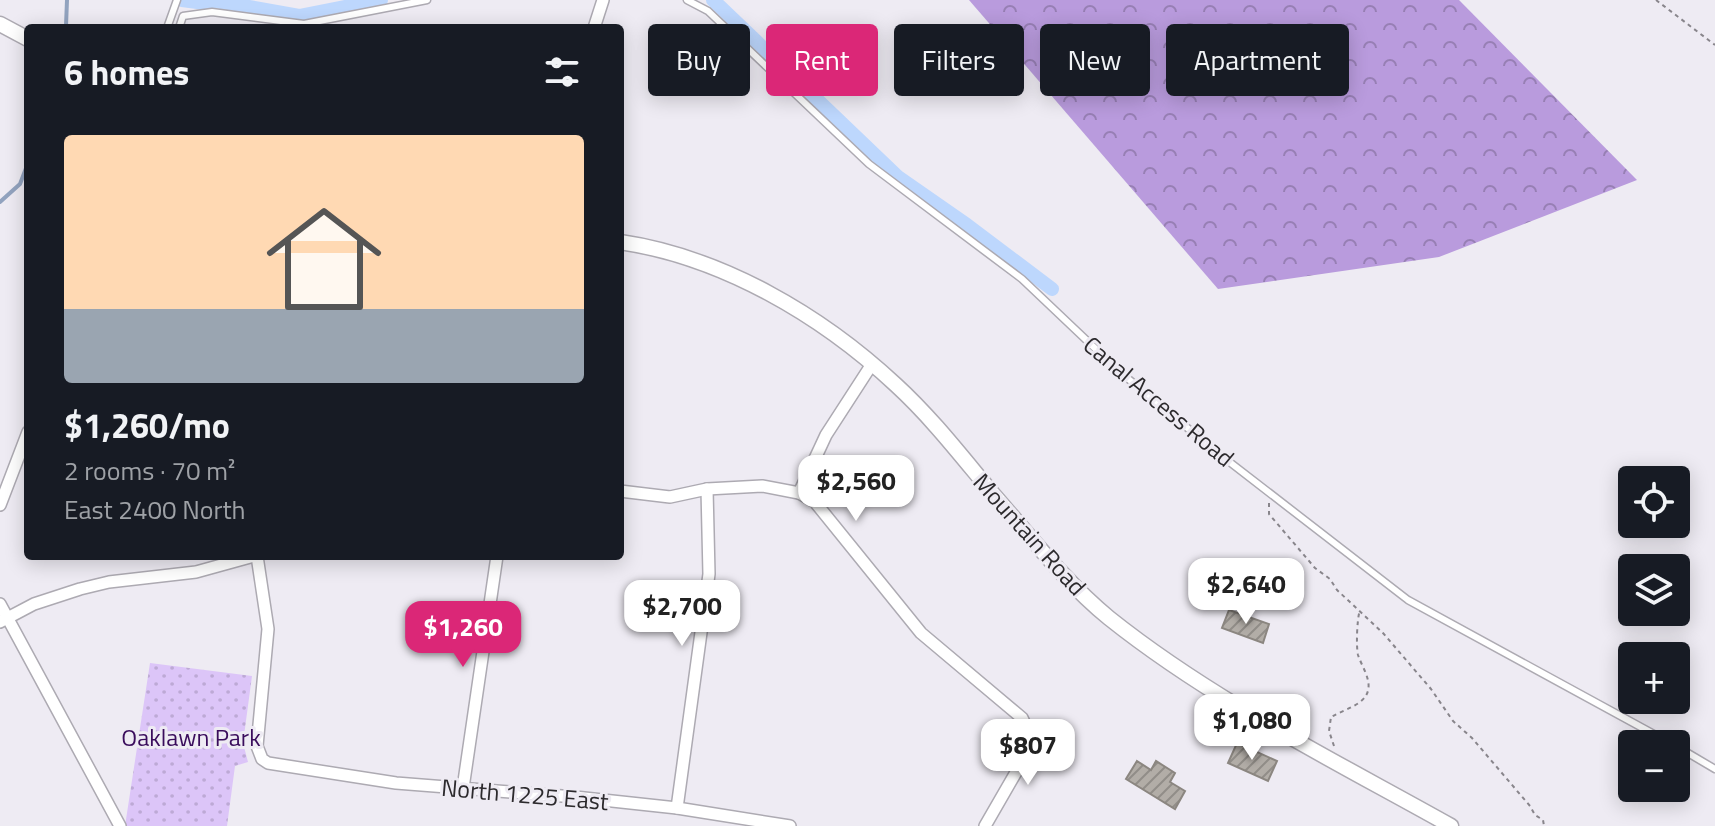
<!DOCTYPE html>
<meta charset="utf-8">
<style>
:root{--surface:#171b24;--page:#242831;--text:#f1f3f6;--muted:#9ea1a6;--line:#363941;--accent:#db2777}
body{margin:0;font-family:"Titillium Web",sans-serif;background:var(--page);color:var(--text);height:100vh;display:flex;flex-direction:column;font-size:30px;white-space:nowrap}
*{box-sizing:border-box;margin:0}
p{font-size:26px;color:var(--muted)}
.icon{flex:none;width:44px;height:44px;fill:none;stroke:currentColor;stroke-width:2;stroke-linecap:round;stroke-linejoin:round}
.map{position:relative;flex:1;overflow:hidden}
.details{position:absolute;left:24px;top:24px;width:600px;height:536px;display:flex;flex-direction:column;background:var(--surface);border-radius:8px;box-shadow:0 4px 20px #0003}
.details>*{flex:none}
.banner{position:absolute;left:648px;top:24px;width:760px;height:72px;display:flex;gap:16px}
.tools{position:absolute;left:1618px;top:466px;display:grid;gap:16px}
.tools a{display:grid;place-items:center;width:72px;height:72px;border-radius:8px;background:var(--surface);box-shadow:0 4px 20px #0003;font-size:40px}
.price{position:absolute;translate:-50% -68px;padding:0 18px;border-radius:16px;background:#fff;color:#222;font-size:26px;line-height:52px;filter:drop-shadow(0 2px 4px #0008)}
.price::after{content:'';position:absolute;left:50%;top:48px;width:24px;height:18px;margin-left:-12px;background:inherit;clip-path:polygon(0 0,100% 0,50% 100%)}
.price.current{background:var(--accent);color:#fff}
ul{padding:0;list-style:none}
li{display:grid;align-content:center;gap:16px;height:424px;padding:0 40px}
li+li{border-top:2px solid var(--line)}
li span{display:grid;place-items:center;height:248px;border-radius:8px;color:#555}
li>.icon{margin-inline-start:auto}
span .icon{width:144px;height:144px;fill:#fffc;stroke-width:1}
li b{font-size:34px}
h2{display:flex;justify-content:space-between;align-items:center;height:96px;padding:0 40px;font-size:34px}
.tag{padding:0 28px;border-radius:8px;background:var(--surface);box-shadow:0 4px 20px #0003;font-size:28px;line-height:72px}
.tag.current{background:var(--accent);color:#fff}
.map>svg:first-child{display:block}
</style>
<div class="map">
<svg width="1715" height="826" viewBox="0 0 1715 826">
<defs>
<pattern id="forest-crowns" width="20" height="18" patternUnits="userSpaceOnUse" patternTransform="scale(2)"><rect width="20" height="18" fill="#b99bdd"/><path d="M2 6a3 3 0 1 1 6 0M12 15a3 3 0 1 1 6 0" fill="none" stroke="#977fb4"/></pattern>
<pattern id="park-dots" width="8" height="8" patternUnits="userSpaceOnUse" patternTransform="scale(2)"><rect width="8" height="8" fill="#dcc5f8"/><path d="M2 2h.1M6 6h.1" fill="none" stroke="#bda9d5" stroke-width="1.8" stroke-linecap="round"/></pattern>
<pattern id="building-hatch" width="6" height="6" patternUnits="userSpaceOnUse" patternTransform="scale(2)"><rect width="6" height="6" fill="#b2ada7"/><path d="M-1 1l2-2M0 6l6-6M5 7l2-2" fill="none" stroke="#918d88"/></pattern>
</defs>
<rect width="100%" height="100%" fill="#eeebf3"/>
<path fill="url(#forest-crowns)" d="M 969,0 L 1459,0 L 1637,180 L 1439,257 L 1218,289 Z"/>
<path fill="url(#park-dots)" d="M 150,663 L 252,676 L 243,743 L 248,762 L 235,766 L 227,826 L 125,826 Z"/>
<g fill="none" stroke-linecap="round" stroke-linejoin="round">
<g stroke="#92a3bf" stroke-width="4">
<path d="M 66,26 L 67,0"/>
<path d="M 0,202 L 20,184 L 28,163"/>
</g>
<g stroke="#bdd7fd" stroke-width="14">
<path d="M 182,0 L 205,3 L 216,1 L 299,16 L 381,0"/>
<path d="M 713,0 L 898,177 L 967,225 L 1052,289"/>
</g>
</g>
<g fill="url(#building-hatch)" stroke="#8b8680" stroke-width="2">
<path d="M 1229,610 L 1269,624 L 1263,643 L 1222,628 Z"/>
<path d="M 1237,743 L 1277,761 L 1268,781 L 1228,763 Z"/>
<path d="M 1137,761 L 1151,770 L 1156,761 L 1175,773 L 1170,782 L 1185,791 L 1175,809 L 1126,779 Z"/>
</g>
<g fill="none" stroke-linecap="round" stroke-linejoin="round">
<defs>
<g id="service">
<path d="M 687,0 L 708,11 L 869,164 L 1022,279 L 1120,372 L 1214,450 L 1408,600 L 1672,744"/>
<path d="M 167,28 L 177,0"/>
<path d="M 179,28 L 183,16 L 212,12 L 304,24 L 427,0"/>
<path d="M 1676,746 L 1715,769"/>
</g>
<g id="minor">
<path d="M 594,28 L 603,0"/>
<path d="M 620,491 L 670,497 L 707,489 L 762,486 L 799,493 L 815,502 L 921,633 L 1022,718 L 1029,733 L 1026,755 L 985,826"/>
<path d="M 799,493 L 826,435 L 872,364"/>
<path d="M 0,505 L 28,432"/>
<path d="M 257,556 L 268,629 L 257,746 L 262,759 L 268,763 L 396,783 L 575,797 L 677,808 L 790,826"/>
<path d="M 0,604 L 120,826"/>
<path d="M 0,622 L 34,604 L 80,589 L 109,582 L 196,572 L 254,556"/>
<path d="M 463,788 L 497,556"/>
<path d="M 677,808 L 709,574 L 707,489"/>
</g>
<g id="tertiary">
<path d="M 0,24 L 28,39"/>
<path d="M 620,242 C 722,257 821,315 896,385 C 932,418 962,457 993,494 C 1030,536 1065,582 1109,618 C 1213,701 1335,761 1451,826"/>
</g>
</defs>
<use href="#service" stroke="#adaab2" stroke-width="9"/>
<use href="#minor" stroke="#adaab2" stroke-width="14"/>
<use href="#tertiary" stroke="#adaab2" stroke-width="17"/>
<g stroke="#88858b" stroke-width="2" stroke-dasharray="4 4" stroke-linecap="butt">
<path d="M 1656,0 L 1715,45"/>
<path d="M 1269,503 L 1269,514 L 1315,568 L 1330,579 L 1337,590 L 1383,633 L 1431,689 L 1453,721 L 1472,738 L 1530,806 L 1535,815 L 1543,820 L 1544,826"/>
<path d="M 1334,746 L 1329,731 L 1331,717 C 1340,712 1352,708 1360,702 C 1378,688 1363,670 1358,655 C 1356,646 1357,618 1360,610"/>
</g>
<use href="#service" stroke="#fff" stroke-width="6"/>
<use href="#minor" stroke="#fff" stroke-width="11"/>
<use href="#tertiary" stroke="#fff" stroke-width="14"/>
</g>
<g text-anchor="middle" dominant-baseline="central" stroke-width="6" stroke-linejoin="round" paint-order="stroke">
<g font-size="24" fill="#2c2a2d" stroke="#eeebf3">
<text transform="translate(1159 401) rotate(40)">Canal Access Road</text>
<text transform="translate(1030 534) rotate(48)">Mountain Road</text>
<text transform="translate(525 794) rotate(5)">North 1225 East</text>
</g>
<g font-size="24" fill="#3a0d5c" stroke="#eeebf3">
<text x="191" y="737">Oaklawn Park</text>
</g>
</g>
</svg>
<div class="tools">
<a><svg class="icon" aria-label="locate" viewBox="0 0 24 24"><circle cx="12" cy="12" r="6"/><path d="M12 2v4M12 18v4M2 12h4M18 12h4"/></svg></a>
<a><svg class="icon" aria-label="layers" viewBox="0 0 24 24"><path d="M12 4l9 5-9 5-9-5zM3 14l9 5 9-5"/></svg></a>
<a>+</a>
<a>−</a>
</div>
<b class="price" style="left:856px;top:523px">$2,560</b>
<b class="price" style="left:1246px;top:626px">$2,640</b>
<b class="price" style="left:682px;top:648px">$2,700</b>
<b class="price current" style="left:463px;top:669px">$1,260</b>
<b class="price" style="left:1252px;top:762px">$1,080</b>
<b class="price" style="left:1028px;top:787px">$807</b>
<div class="banner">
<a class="tag">Buy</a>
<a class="tag current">Rent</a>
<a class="tag">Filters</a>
<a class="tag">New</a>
<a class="tag">Apartment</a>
</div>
<section class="details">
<h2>6 homes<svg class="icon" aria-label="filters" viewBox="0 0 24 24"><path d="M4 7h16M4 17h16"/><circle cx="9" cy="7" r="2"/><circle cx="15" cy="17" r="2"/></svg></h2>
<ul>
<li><span style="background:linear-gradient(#ffd9b3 70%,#9aa5b1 0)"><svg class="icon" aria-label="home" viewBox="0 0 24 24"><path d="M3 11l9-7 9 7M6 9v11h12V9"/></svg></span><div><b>$1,260/mo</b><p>2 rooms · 70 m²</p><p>East 2400 North</p></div></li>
</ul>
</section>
</div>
